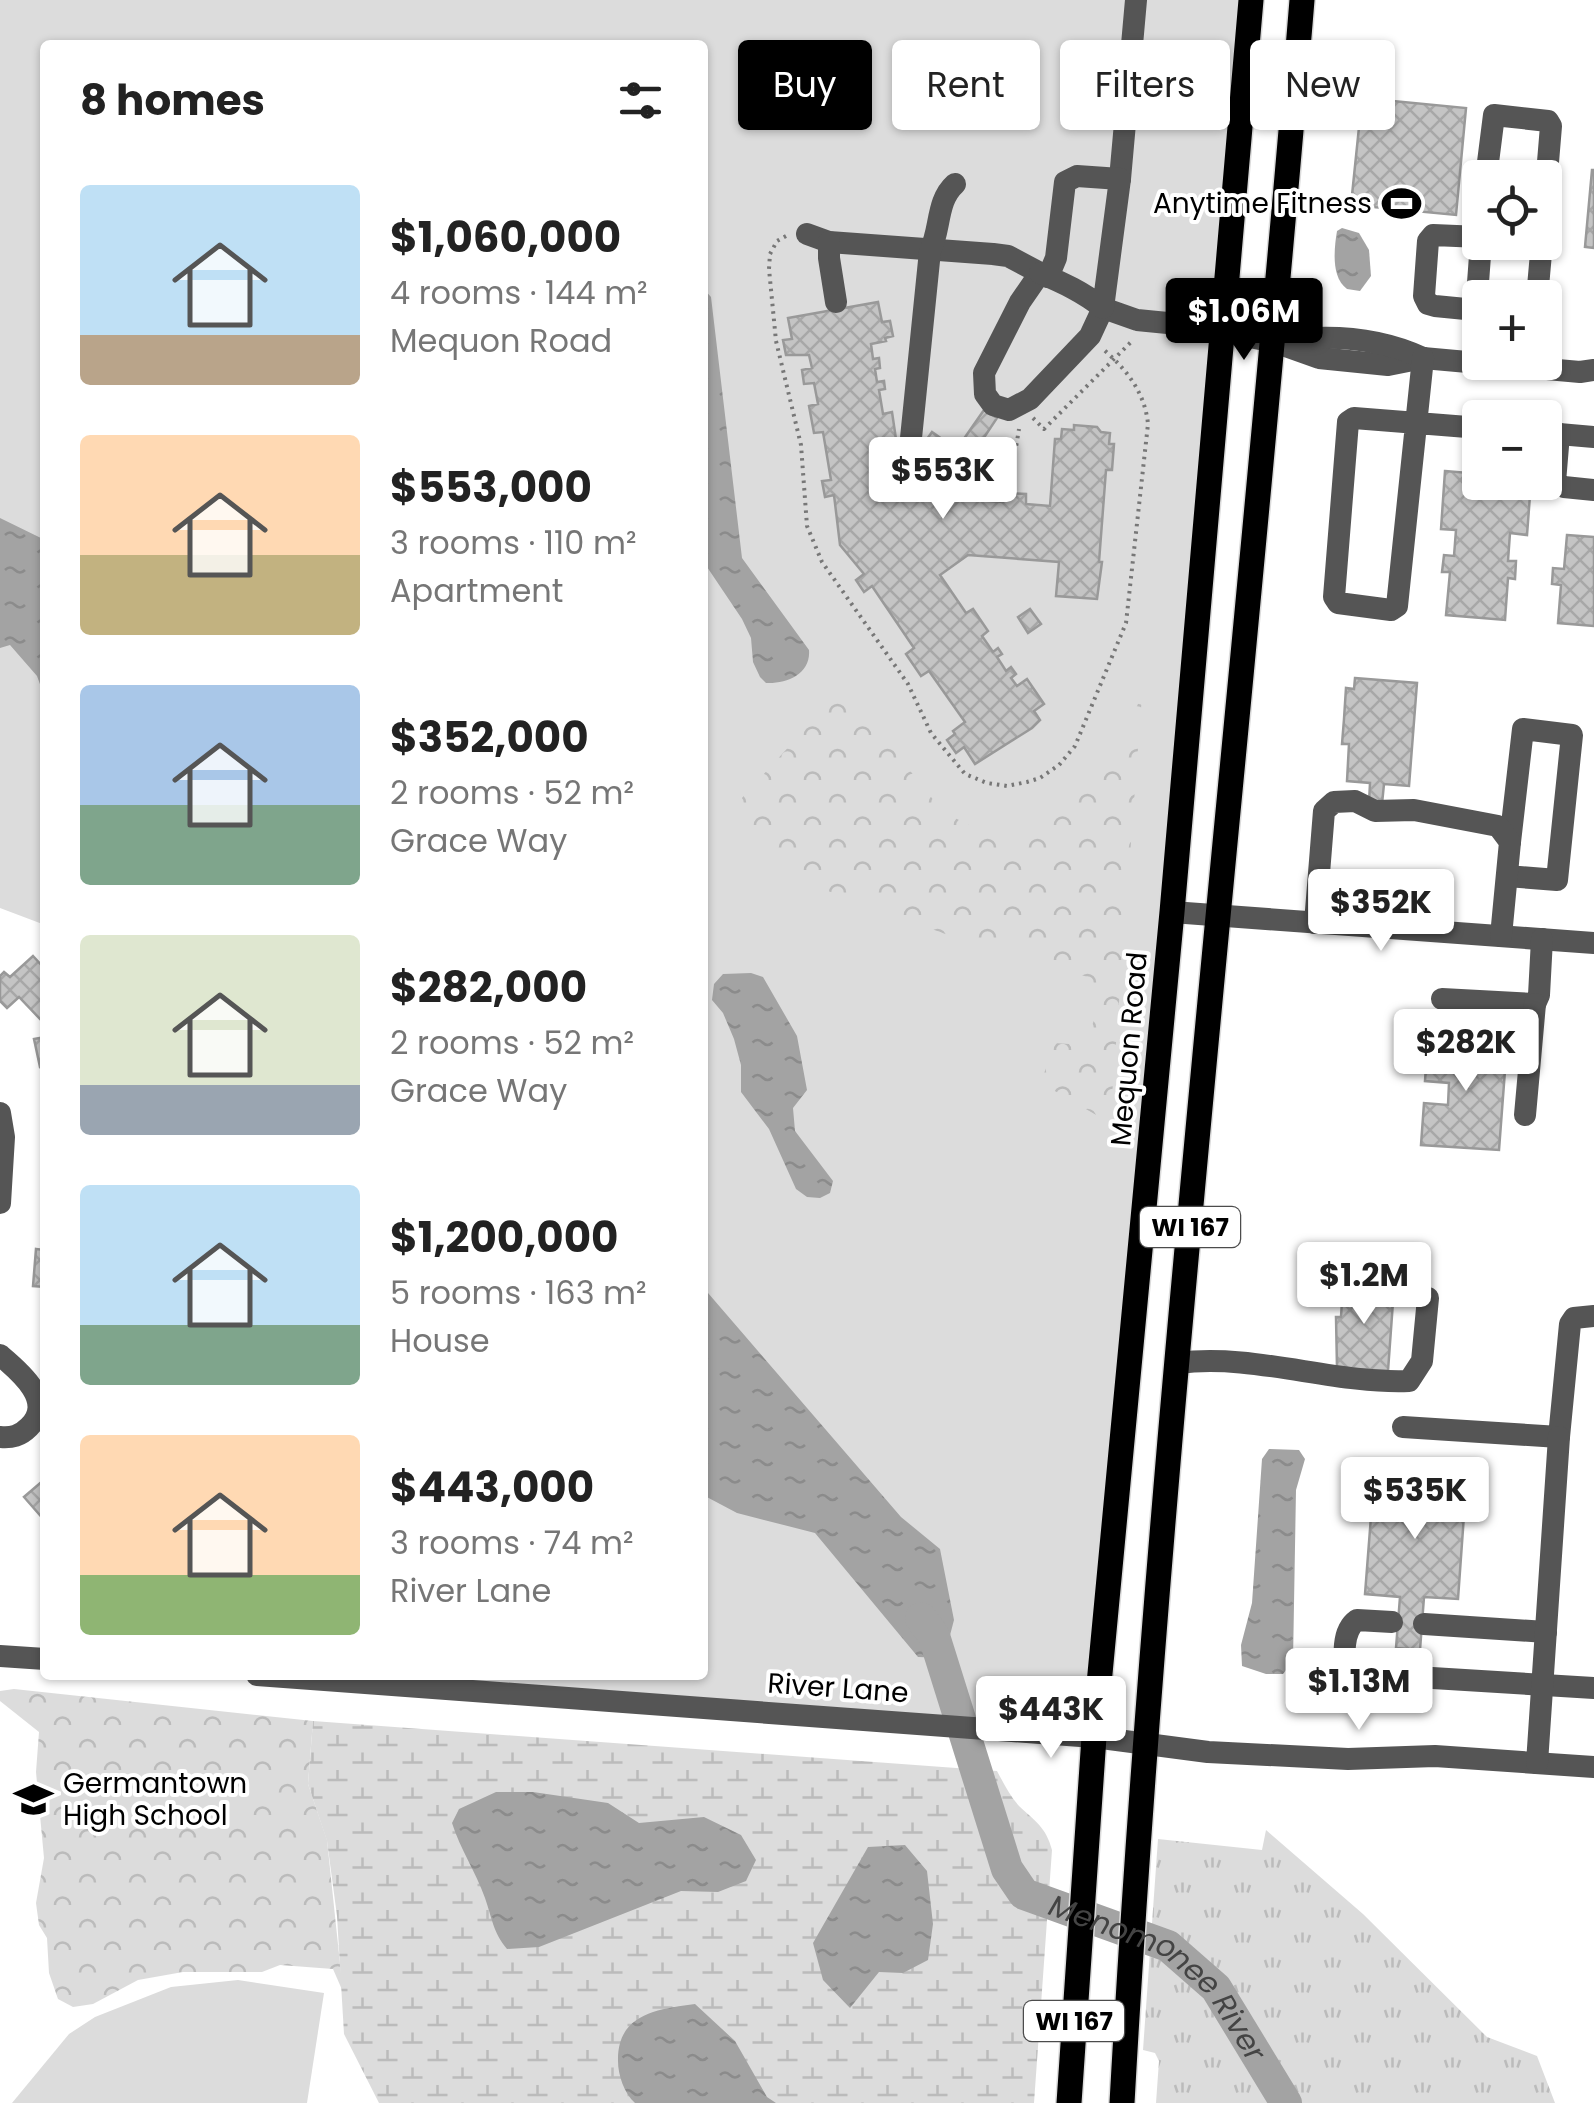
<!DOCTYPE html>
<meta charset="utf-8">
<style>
:root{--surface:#fff;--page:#f6f6f6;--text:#222;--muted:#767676;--accent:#000}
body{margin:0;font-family:Poppins,sans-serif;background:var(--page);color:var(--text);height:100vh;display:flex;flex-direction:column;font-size:38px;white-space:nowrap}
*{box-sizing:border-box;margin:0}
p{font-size:32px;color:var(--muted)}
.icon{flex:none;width:55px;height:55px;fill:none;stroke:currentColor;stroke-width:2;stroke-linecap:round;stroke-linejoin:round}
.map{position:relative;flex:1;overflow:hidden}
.panel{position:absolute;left:40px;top:40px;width:668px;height:1640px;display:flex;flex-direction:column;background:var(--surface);border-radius:10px;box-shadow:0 2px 8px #0004}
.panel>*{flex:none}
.guide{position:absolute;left:738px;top:40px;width:705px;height:90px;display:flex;gap:20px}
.tools{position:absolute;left:1462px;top:160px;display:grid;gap:20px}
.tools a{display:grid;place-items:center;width:100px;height:100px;border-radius:10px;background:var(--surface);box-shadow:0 2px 8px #0004;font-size:50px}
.price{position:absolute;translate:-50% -85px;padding:0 22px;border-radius:10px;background:#fff;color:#222;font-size:32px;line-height:65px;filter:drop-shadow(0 2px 5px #0008)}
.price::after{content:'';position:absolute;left:50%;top:60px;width:30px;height:22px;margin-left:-15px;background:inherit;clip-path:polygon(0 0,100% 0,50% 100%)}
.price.active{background:var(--accent);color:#fff}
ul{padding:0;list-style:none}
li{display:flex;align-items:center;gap:30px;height:250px;padding:0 40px}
li span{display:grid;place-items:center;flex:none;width:280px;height:200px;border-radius:10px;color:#555}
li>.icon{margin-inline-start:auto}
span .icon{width:120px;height:120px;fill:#fffc;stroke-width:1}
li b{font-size:42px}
h2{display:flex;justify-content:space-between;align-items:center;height:120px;padding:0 40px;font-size:42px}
.tag{padding:0 35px;border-radius:10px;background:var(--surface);box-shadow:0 2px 8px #0004;font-size:35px;line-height:90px}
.tag.active{background:var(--accent);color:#fff}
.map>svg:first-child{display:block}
</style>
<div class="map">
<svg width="1594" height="2103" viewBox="0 0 1594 2103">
<defs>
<pattern id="forest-crowns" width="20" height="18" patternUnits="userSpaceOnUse" patternTransform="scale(2.5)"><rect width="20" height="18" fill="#dcdcdc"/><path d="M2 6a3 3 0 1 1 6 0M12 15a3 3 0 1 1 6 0" fill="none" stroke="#bbb"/></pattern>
<pattern id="wetland-marsh" width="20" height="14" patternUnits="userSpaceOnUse" patternTransform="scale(2.5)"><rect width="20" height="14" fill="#dcdcdc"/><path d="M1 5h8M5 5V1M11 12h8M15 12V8" fill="none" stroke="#bbb"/></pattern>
<pattern id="park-tufts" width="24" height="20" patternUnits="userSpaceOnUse" patternTransform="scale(2.5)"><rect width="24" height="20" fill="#dcdcdc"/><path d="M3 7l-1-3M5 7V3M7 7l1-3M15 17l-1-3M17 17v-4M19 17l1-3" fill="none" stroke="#bbb"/></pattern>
<pattern id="water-ripples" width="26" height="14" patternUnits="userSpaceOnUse" patternTransform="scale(2.5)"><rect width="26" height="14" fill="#a3a3a3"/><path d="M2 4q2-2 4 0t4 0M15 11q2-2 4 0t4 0" fill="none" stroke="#8b8b8b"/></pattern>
<pattern id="building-cross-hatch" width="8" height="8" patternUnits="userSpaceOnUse" patternTransform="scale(2.5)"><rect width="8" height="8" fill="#c4c4c4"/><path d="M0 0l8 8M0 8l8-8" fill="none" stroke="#a7a7a7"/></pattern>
</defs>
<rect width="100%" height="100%" fill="#fff"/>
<g fill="#dcdcdc">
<path d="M 0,0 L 1246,0 L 1094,1737 L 257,1675 L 702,1675 L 702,45 L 45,45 L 45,925 L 0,908 Z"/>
<path d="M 238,1980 L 324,1993 L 307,2103 L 12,2103 L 69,2034 L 95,2017 L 171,1987 Z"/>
</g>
<g fill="url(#forest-crowns)">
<path d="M 837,694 L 860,708 L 943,812 L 987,834 L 1022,828 L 1115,755 L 1142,695 L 1110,1123 L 1041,1083 L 1054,1043 L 1069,1044 L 1089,1034 L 1101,1001 L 1088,977 L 1041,964 L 1023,945 L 959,939 L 828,891 L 751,846 L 741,799 Z"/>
<path d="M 14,1689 L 313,1721 L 308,1784 L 327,1840 L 343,1992 L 333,1969 L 280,1965 L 262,1972 L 183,1972 L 138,1980 L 93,2004 L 73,2007 L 58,1999 L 49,1973 L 47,1938 L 39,1925 L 36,1903 L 44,1858 L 36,1772 L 39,1732 L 0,1701 L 0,1691 Z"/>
</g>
<path fill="url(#wetland-marsh)" d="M 313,1721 L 997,1771 C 1003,1782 1010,1796 1019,1806 C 1035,1821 1046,1827 1052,1850 L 1034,2103 L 379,2103 L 344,2034 L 337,1916 L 327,1841 L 308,1784 Z"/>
<path fill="url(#park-tufts)" d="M 1266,1830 L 1363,1914 L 1487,2037 L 1537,2056 L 1555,2103 L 1156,2103 L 1159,2061 L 1155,2053 L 1143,2050 L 1158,1839 L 1262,1850 Z"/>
<g fill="url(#water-ripples)">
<path d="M 1342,228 L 1359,233 L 1369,250 L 1371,276 L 1360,291 L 1347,289 C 1331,278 1334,249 1337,231 Z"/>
<path d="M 703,288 L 711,297 L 742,558 L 809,650 C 811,674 787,684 766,683 L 760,677 L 753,662 L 751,638 L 742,619 L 703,561 Z"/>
<path d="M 0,518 L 45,540 L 45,698 L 37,676 L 10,645 L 0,648 Z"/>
<path d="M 751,973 L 763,977 L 797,1036 L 807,1090 L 793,1108 L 795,1131 L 833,1181 L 830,1193 L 820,1198 L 807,1197 L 796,1189 L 769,1129 L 741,1092 L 741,1065 L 734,1039 L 723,1013 L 712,1000 L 714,984 L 723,974 Z"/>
<path d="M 702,1286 L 901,1517 L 940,1549 L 954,1620 L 944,1658 L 918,1657 L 815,1533 L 737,1513 L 703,1495 Z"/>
<path d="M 1269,1449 L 1299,1450 L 1305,1459 L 1296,1490 L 1293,1661 L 1283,1674 L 1266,1674 L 1242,1666 L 1241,1645 L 1252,1603 L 1262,1459 Z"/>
<path d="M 496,1792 L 533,1792 L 608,1803 L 639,1823 L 704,1817 L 741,1835 L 756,1860 L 746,1881 L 718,1892 L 681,1891 L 539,1947 L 507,1949 C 493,1932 492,1918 485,1898 C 476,1872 460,1849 452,1823 L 459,1809 Z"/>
<path d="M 905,1845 L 927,1871 L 933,1924 L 928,1960 L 903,1973 L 879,1972 L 850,2008 L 823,1980 L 813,1943 L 868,1847 Z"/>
<path d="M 695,2004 L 735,2041 L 767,2097 L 776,2103 L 635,2103 C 624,2093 618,2075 618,2061 C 617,2014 657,2009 695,2004 Z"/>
</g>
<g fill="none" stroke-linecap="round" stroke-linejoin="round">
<path stroke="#a3a3a3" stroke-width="32" id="s1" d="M 921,1618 L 934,1636 L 1007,1869 L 1024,1894 L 1168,1946 L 1216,1988 L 1286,2103"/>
</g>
<g fill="url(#building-cross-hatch)" stroke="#999" stroke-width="2.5">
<path d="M 1362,98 L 1466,108 L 1456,215 L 1351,205 Z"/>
<path d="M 1592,170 L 1594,170 L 1594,248 L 1585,247 Z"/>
<path d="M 878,302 L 882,322 L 890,321 L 893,336 L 885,338 L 886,341 L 871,344 L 873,359 L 879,358 L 880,368 L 875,369 L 877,382 L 884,381 L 885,389 L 879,390 L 883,414 L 892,412 L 896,439 L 888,441 L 892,464 L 923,457 L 922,446 L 932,432 L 952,446 L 956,440 L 961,443 L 984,410 L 997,418 L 981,442 L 1001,457 L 972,500 L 1003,502 L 1003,493 L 1026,494 L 1026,504 L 1050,506 L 1055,439 L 1061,439 L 1062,429 L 1074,430 L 1074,425 L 1097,427 L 1101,432 L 1110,433 L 1109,444 L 1114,444 L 1112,470 L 1106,470 L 1099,562 L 1102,562 L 1097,599 L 1056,596 L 1059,562 L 968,555 L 940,575 L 966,613 L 973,609 L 988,631 L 982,636 L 993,652 L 998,648 L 1002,654 L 997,657 L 1006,671 L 1011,667 L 1016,674 L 1011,678 L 1017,686 L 1027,679 L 1044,704 L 1034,711 L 1040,720 L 1032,728 L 975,764 L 964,747 L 956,753 L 947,740 L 955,734 L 953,731 L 965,722 L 929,671 L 921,676 L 906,654 L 914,648 L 872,586 L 864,592 L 856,580 L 864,574 L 840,545 L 834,495 L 825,497 L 822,481 L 831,480 L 823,432 L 814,433 L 809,406 L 818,404 L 814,383 L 804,384 L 802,370 L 812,368 L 809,355 L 786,355 L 783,340 L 792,339 L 788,318 Z"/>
<path d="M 1445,471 L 1480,474 L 1480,471 L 1480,482 L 1531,482 L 1527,535 L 1510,533 L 1508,561 L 1516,561 L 1515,579 L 1508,578 L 1505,620 L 1446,615 L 1450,572 L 1442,572 L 1444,555 L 1454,556 L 1456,530 L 1441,529 Z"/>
<path d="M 1567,535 L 1594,537 L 1594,626 L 1558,623 L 1561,585 L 1552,584 L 1553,568 L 1564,569 Z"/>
<path d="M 1030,609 L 1041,624 L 1028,633 L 1018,617 Z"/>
<path d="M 1355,678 L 1417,683 L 1409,786 L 1384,784 L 1382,804 L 1369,803 L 1370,783 L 1347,781 L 1349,744 L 1342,744 L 1344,719 L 1346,688 L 1354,689 Z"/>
<path d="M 33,956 L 45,969 L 45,1016 L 41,1020 L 19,997 L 7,1008 L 0,1001 L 0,976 L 4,972 L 10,977 Z"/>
<path d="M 45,1037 L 45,1066 L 40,1067 L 34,1039 Z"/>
<path d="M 1428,1038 L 1507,1044 L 1499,1150 L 1421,1145 L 1424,1103 L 1448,1105 L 1449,1083 L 1425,1081 Z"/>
<path d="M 36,1249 L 45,1250 L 45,1287 L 33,1286 Z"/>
<path d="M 1339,1284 L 1394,1288 L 1388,1371 L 1337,1368 L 1336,1317 L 1341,1317 L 1342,1301 L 1337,1301 Z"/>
<path d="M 1375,1465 L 1467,1473 L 1458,1599 L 1424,1597 L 1420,1650 L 1396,1648 L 1400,1597 L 1365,1594 Z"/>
<path d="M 45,1479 L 45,1521 L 24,1497 Z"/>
</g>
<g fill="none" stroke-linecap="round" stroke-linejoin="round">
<defs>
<g id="major">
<path d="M 1069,2103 L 1094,1737 L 1172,912 L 1251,0"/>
<path d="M 1122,2103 C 1161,1400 1245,701 1302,0"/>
</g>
</defs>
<use href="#major" stroke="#dbdbdb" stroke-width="28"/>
<g stroke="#777" stroke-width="4" stroke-dasharray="2.5 5" stroke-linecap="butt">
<path d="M 786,236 L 777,241 L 770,254 L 769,269 L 776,341 L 801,445 L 807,526 L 822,562 L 908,684 L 931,733 L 965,774 L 987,783 L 1007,786 L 1027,782 L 1040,778 L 1059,765 L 1075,746 L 1126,623 L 1148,424 C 1145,393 1127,370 1104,350"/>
<path d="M 1033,418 L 1044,429 L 1132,341"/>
<path d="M 979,501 L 980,495 L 1016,447 L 1019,429"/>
</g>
<g stroke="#555" stroke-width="22">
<path d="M 1486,178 L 1494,115 L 1548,121 L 1551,126 L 1545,198"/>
<path d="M 1120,179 L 1136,0"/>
<path d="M 807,234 L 829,242 L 993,254 L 1008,256 L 1040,273 L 1020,302 L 984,373 L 985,394 L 993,405 L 1009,410 L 1030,399 L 1090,336 L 1103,308 L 1137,320 L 1198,326 L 1274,342 L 1319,358 L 1388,365 L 1423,358 L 1580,372 L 1594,370"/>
<path d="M 829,242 L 829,258 L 836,302"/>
<path d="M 1040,273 C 1063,283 1083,292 1103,308 L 1120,179 L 1077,176 L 1065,182 L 1056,258 L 1048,277"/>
<path d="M 1537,298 L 1542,242"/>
<path d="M 1476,310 L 1435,306 L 1428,304 L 1424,296 L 1428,241 L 1433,235 L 1480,237"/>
<path d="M 1480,310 L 1476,310 L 1481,242"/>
<path d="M 1281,341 C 1331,334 1378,337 1423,358"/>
<path d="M 1423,358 L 1397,606 L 1391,610 L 1338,603 L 1334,597 L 1348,422 L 1354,418 L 1480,428"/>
<path d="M 1545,433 L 1559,434 L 1555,482 L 1564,487 L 1594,490"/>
<path d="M 1559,434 L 1594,437"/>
<path d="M 911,438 L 930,251 C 941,229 936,201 955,184"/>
<path d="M 1507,876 L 1557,880 L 1572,735 L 1523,729 L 1510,842"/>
<path d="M 1172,912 L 1594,943"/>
<path d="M 1315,923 L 1324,811 L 1334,802 L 1355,801 L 1375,811 L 1414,810 L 1498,826 L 1510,842 L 1501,936"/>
<path d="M 1442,999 L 1535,1004 L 1539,995 L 1542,939"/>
<path d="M 0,1113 L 4,1137 L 0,1203"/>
<path d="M 1525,1115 L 1535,1004"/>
<path d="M 0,1355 C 19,1371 56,1401 29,1427 C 20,1436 12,1438 0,1437"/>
<path d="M 1178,1363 C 1254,1353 1332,1384 1409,1381 L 1422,1361 L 1428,1298"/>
<path d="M 1403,1427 L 1559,1437 L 1570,1324 L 1574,1318 L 1594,1316"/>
<path d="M 1392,1622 L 1357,1620 C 1343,1630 1341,1658 1351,1673 L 1594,1688"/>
<path d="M 1424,1624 L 1546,1632"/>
<path d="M 0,1656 L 45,1659"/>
<path d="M 257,1675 L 1094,1737 L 1208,1752 L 1348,1759 L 1435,1756 L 1594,1767"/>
<path d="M 1537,1763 L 1559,1437"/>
</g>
<use href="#major" stroke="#000" stroke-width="25"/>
</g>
<defs>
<symbol id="stadium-bare" viewBox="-9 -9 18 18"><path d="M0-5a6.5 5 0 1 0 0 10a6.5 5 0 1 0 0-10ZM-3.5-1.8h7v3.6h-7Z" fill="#000" stroke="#fff" stroke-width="2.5" paint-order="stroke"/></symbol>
<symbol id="school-bare" viewBox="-9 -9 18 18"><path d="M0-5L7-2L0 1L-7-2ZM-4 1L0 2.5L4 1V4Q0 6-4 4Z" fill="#000" stroke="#fff" stroke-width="2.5" paint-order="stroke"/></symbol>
</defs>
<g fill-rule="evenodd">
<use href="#stadium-bare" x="1374" y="176" width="55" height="55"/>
<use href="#school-bare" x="6" y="1772" width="55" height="55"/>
</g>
<g text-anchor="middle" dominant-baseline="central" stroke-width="8" stroke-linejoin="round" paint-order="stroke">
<g fill="#fff" stroke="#4c4c4c" stroke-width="2.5">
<rect x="1140" y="1207" width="100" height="40" rx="8"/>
<rect x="1024" y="2001" width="100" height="40" rx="8"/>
</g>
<g font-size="25" font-weight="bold" fill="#000">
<text x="1190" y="1227">WI 167</text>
<text x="1074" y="2021">WI 167</text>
</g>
<g font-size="28" fill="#000" stroke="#fff" text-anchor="end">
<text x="1372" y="203">Anytime Fitness</text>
<text x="63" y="1783" text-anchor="start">Germantown<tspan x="63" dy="32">High School</tspan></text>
</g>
<g font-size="28" fill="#000" stroke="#fff">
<text transform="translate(1129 1049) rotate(-85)">Mequon Road</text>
<text transform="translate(838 1688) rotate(4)">River Lane</text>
</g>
<g font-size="30" font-style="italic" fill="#444" stroke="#fff">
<text stroke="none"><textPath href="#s1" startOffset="460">Menomonee River</textPath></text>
</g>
</g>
</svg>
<div class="tools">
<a><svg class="icon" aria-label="locate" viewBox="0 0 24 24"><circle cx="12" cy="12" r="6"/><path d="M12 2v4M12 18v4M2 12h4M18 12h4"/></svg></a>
<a>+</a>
<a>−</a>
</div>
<b class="price active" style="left:1244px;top:363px">$1.06M</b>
<b class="price" style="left:943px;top:522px">$553K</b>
<b class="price" style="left:1381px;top:954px">$352K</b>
<b class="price" style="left:1466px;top:1094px">$282K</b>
<b class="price" style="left:1364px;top:1327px">$1.2M</b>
<b class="price" style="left:1415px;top:1542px">$535K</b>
<b class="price" style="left:1359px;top:1733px">$1.13M</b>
<b class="price" style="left:1051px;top:1761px">$443K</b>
<div class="guide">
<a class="tag active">Buy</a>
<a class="tag">Rent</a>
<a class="tag">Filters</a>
<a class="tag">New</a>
</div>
<section class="panel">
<h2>8 homes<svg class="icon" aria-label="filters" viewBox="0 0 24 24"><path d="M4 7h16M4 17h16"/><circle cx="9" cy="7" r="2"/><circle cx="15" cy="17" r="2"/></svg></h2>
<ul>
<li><span style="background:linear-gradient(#bfe0f5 75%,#b9a48a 0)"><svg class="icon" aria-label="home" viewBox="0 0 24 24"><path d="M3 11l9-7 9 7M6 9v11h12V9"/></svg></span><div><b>$1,060,000</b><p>4 rooms · 144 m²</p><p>Mequon Road</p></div></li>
<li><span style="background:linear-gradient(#ffd9b3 60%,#c2b280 0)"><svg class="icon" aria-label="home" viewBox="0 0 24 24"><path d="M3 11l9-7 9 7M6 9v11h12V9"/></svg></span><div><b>$553,000</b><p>3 rooms · 110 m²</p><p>Apartment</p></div></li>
<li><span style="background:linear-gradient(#a9c7e8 60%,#7fa58c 0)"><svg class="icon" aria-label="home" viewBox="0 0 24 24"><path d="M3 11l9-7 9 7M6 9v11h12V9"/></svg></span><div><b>$352,000</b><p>2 rooms · 52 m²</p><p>Grace Way</p></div></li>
<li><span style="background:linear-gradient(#dfe7d0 75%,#9aa5b1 0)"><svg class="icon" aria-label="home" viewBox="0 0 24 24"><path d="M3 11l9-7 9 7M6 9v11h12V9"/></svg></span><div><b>$282,000</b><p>2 rooms · 52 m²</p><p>Grace Way</p></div></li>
<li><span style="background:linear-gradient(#bfe0f5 70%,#7fa58c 0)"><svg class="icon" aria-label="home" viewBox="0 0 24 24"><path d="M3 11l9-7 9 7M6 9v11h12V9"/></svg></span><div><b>$1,200,000</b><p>5 rooms · 163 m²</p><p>House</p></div></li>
<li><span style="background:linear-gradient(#ffd9b3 70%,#8fb573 0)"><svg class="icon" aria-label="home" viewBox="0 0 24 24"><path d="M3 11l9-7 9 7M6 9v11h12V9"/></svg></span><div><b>$443,000</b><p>3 rooms · 74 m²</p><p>River Lane</p></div></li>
</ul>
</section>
</div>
